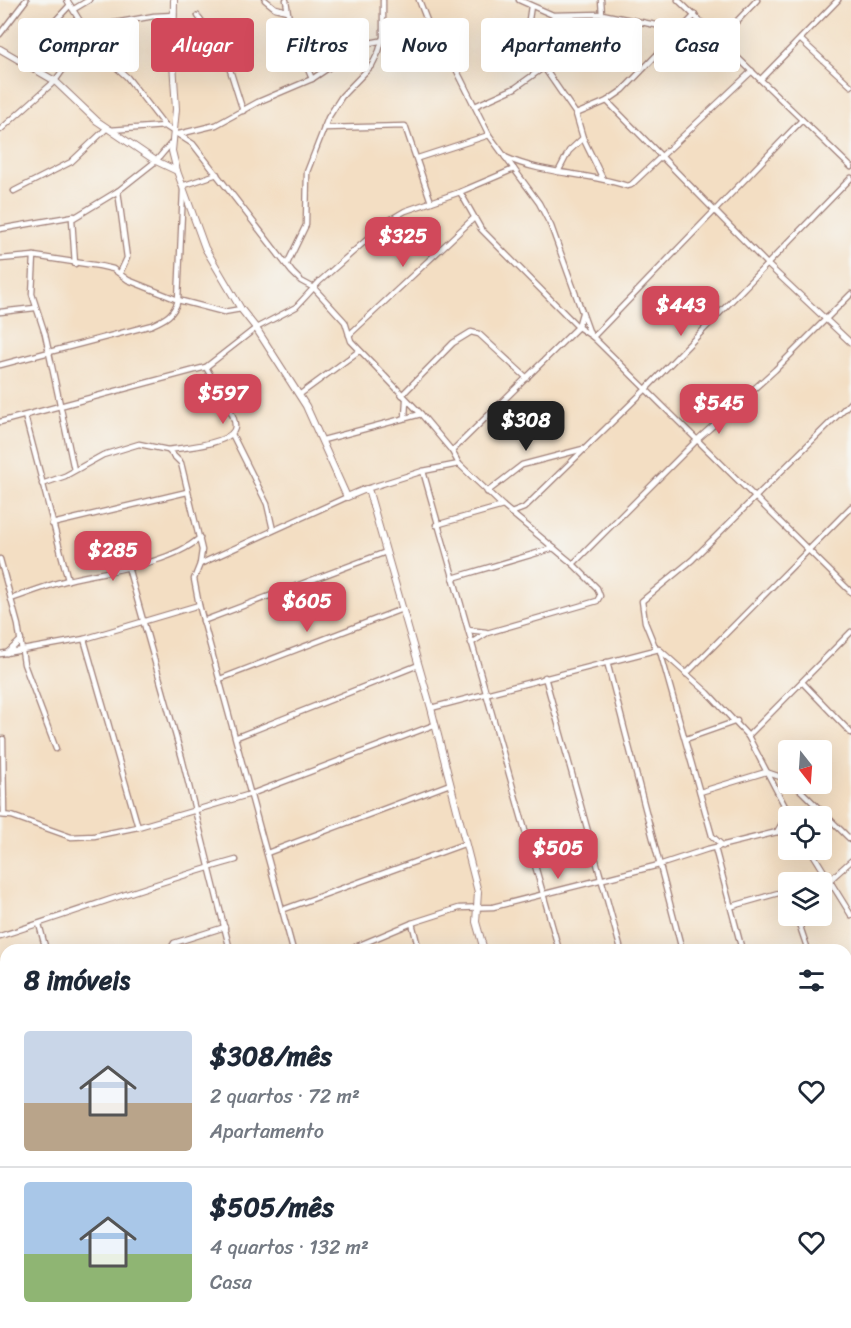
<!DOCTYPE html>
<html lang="pt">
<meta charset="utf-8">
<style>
:root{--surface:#fff;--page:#f2f2f3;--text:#1f2937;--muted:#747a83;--line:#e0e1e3;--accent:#d1495b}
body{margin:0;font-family:Sriracha,sans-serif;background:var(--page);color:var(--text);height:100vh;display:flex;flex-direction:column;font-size:22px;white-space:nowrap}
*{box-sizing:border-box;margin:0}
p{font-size:20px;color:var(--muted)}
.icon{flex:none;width:33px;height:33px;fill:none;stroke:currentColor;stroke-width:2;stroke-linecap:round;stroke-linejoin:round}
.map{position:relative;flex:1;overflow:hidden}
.panel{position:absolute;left:0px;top:944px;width:852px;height:386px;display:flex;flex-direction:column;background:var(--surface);border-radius:18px 18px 0 0;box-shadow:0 6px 24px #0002}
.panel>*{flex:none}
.banner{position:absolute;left:18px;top:18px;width:816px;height:54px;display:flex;gap:12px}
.needle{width:39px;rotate:163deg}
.fabs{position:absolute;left:778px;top:740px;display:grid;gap:12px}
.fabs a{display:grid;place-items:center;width:54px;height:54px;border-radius:6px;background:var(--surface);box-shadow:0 6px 24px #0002;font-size:30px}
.price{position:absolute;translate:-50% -51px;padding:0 14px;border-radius:12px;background:var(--accent);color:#fff;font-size:20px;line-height:39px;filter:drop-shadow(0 2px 3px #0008)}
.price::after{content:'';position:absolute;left:50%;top:36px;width:18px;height:14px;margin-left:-9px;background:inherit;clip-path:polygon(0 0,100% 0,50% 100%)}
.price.current{background:#222;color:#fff}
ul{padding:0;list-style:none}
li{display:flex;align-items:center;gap:18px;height:150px;padding:0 24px}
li+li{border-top:2px solid var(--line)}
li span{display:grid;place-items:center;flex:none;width:168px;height:120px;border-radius:6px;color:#555}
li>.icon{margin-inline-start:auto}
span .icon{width:72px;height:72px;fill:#fffc;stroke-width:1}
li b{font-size:26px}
h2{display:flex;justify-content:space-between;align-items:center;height:72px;padding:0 24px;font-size:26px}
.chip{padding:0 21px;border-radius:6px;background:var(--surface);box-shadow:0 6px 24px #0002;font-size:21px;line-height:54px}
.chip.current{background:var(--accent);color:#fff}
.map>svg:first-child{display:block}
</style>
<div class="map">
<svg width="851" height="1328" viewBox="0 0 851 1328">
<rect width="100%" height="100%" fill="#f6f6f2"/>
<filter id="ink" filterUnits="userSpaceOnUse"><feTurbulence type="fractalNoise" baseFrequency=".0167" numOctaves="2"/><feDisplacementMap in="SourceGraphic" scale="12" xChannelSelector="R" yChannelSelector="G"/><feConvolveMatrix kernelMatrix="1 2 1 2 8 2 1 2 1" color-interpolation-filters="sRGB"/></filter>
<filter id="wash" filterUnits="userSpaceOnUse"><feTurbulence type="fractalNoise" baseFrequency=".008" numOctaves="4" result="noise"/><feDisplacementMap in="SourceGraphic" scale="24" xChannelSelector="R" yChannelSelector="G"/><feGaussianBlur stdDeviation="1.35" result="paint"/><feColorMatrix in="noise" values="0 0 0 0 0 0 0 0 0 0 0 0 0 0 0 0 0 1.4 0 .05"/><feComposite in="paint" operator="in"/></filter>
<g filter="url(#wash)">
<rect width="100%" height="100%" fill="#f3dec3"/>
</g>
<g filter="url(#ink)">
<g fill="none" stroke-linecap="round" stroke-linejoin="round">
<defs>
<g id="minor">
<path d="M 67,0 L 99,52 L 127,77 L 165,126 L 193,144 L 292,272 L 301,281 L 314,288 L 345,322 L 351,341 L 421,414 L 452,451 L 459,464 L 503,506 L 573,564 L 597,588 L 600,596 L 597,601 L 487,633 L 471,643"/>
<path d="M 265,0 L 275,8 L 287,11"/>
<path d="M 286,0 L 290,26 L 312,79"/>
<path d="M 419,0 L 431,31 L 452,61 L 489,135 L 539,203 L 551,226 L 590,334"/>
<path d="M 519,0 L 553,15 L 602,14 L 680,30"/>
<path d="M 601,0 L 602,14"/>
<path d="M 678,0 L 851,167"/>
<path d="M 531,6 L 528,26 L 534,53 L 576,114 L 583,138 L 603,179"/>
<path d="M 74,9 L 89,0"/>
<path d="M 198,16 L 224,51 L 243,111"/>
<path d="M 290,26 L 364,44"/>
<path d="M 86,28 L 154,16 L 174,15"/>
<path d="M 0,34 L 26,0"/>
<path d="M 720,39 L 757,0"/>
<path d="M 801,40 L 851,86"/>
<path d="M 19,60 L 70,5"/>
<path d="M 173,63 L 214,36"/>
<path d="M 761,79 L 838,0"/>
<path d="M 607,101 L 767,264 L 851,343"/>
<path d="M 475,106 L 515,88 L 543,68"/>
<path d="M 576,114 L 607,101 L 623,90 L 695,15"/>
<path d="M 324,128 L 405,126 L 431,202"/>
<path d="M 0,130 L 55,81 L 89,33"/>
<path d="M 110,130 L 165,126"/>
<path d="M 179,134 L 216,125 L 258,102 L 312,79 L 364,44 L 431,31"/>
<path d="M 505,157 C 544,175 586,172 627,186 L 631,185 L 752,71"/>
<path d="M 418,158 L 489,135"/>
<path d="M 558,172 L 569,151 L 583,138"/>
<path d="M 182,186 L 217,174"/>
<path d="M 14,191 L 71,162 L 107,128"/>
<path d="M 118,191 L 127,258 L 120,273"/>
<path d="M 460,192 L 481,229 L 578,327 L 593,337 L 851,592"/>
<path d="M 0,229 L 74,216"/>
<path d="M 34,256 L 32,294 L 45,334 L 74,470"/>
<path d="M 0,259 L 34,256 L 100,266 L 113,269 L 128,280 L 178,300 L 224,312 L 241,309"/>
<path d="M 75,264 L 72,219 L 118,191 L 156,161 L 173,141"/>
<path d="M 287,264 L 306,225 L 307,172 L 328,118 L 342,96 L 372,65 L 379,51 L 383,37 L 383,0"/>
<path d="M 0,312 L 35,308"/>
<path d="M 349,335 L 474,218"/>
<path d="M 593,337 L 802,120"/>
<path d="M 0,365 L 152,325 C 165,319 174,315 178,300 L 183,190"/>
<path d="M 299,395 L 359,351"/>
<path d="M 402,395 L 453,343 L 471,332 L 479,334 L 527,378"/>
<path d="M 25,416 L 68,580"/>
<path d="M 405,418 L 406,400"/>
<path d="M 0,422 L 206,367 L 256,328 L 296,307 L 320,281 L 388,221 L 405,211 L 460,192 L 514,169"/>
<path d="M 232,434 L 267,504 L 273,530"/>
<path d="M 323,440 L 421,414"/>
<path d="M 168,450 C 181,448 236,444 235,426 C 235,411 213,382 206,367"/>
<path d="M 452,451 L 578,327 L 582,313"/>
<path d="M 423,471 L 559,950"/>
<path d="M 42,484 L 65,476 L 103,455 L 139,444 L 168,450 L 181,463 L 202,550 L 200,564 L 194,579 L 199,605 L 293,950"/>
<path d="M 366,489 L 423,471 L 459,464"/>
<path d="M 487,492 L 522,465 L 583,449"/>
<path d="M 511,513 L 524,508 L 645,390 L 851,178"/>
<path d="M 52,524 L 187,492"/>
<path d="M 436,525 L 503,506"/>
<path d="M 0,559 L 18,625 L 24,664 L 56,749"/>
<path d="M 200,564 L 347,497"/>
<path d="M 573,564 L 697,440 L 775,370 L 851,294"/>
<path d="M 128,567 L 182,758 L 230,950"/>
<path d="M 453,578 L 554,548"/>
<path d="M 11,599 C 30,592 49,585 68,580 C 109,570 168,565 200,538"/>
<path d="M 203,621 L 386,552"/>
<path d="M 468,630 L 486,632"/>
<path d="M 84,639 L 138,827"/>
<path d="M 656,649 L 645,622 L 642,601 L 692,560 L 851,402"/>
<path d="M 660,651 L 712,836 L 723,846"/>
<path d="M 7,653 L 21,640"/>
<path d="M 0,654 L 84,639 L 199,605"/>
<path d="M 607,662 L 682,950"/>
<path d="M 686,674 L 851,507"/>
<path d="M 545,677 L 621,950"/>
<path d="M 220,679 L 402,609"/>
<path d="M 802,682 L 851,733"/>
<path d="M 431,708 L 659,649 L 708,693 L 748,736 L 790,816"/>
<path d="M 748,736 L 851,632"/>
<path d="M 237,737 L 416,666"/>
<path d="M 3,739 L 4,815"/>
<path d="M 686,739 L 737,721"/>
<path d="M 793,783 L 851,840"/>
<path d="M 700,792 L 766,772 L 789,780"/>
<path d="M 0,815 L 12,816 L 71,837 L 94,836 L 138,827 L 251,794 L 434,725"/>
<path d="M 777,832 L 784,820 L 785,807"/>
<path d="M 715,848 L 742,950"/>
<path d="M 810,849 L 851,915"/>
<path d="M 267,853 L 450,784"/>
<path d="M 820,882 L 830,880 L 851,861"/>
<path d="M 733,906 L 789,890"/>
<path d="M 282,910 L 464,844"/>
<path d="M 796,915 L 808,950"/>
<path d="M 412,923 L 419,950"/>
<path d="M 39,924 L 46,950"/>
<path d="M 0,936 C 79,911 156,882 236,860"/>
<path d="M 170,950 L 174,943 L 225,927"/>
<path d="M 348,950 L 412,923 L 459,908 L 493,907 L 659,865 L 708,849 L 777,832 L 789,832"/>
<path d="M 0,1011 L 6,1009"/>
<path d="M 846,1026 L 851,1025"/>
<path d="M 846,1085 L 851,1083"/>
<path d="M 0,1134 L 6,1132"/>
<path d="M 0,1138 L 6,1164"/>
<path d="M 846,1166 L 851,1183"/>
<path d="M 0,1196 L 6,1194"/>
<path d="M 0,1260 L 6,1258"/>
<path d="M 846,1293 L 851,1290"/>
<path d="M 71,1323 L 73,1328"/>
<path d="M 135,1323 L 136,1328"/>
<path d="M 203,1323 L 205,1328"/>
<path d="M 265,1323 L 266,1328"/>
<path d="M 325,1323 L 326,1328"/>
<path d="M 393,1323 L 394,1328"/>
<path d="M 646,1323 L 647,1328"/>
<path d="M 708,1323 L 710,1328"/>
<path d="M 771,1323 L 772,1328"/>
<path d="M 823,1323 L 826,1328"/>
<path d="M 0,1324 L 6,1323"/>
<path d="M 673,1328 L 689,1323"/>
<path d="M 786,1328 L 794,1323"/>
</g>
<g id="tertiary">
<path d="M 174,0 L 173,63 L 176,109 L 172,151 L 177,171 L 205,248 L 241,309 L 256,328 L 306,406 L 347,497 L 366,489 L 369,492 L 431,708 L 478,892 L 476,922 L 484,950"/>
<path d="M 0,49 L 55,81 L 97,121 L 156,161 L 177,171"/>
<path d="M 582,1323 L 584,1328"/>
<path d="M 421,1328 L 442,1323"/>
</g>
</defs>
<use href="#minor" stroke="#9e7e77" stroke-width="7"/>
<use href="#tertiary" stroke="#9e7e77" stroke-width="8"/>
<use href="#minor" stroke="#fff" stroke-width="4.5"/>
<use href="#tertiary" stroke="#fff" stroke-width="6"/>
</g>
</g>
</svg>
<div class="fabs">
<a><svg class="needle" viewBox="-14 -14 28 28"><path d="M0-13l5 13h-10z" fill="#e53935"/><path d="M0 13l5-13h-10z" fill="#747a83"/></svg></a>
<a><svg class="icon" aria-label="locate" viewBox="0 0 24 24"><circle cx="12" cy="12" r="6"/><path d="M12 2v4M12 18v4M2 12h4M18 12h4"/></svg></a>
<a><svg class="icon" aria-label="layers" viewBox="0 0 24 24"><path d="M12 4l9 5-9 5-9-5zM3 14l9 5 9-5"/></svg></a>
</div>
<b class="price" style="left:403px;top:268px">$325</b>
<b class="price" style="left:681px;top:337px">$443</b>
<b class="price" style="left:223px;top:425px">$597</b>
<b class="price" style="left:719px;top:435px">$545</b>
<b class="price current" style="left:526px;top:452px">$308</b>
<b class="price" style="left:113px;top:582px">$285</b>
<b class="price" style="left:307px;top:633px">$605</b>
<b class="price" style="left:558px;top:880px">$505</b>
<div class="banner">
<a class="chip">Comprar</a>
<a class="chip current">Alugar</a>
<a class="chip">Filtros</a>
<a class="chip">Novo</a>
<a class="chip">Apartamento</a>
<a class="chip">Casa</a>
</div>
<section class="panel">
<h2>8 imóveis<svg class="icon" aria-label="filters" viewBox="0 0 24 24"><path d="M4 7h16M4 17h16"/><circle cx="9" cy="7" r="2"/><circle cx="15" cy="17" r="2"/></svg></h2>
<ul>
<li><span style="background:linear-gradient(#c9d6e8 60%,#b9a48a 0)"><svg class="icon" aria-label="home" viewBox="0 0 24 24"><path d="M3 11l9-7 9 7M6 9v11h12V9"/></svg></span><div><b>$308/mês</b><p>2 quartos · 72 m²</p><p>Apartamento</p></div><svg class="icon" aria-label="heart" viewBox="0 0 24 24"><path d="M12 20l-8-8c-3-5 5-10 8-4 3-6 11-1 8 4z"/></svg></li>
<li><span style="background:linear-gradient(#a9c7e8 60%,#8fb573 0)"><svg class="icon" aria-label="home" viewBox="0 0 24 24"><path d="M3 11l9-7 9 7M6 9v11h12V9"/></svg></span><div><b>$505/mês</b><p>4 quartos · 132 m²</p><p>Casa</p></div><svg class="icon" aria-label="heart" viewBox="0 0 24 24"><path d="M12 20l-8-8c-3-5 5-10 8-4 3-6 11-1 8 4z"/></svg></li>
</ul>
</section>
</div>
